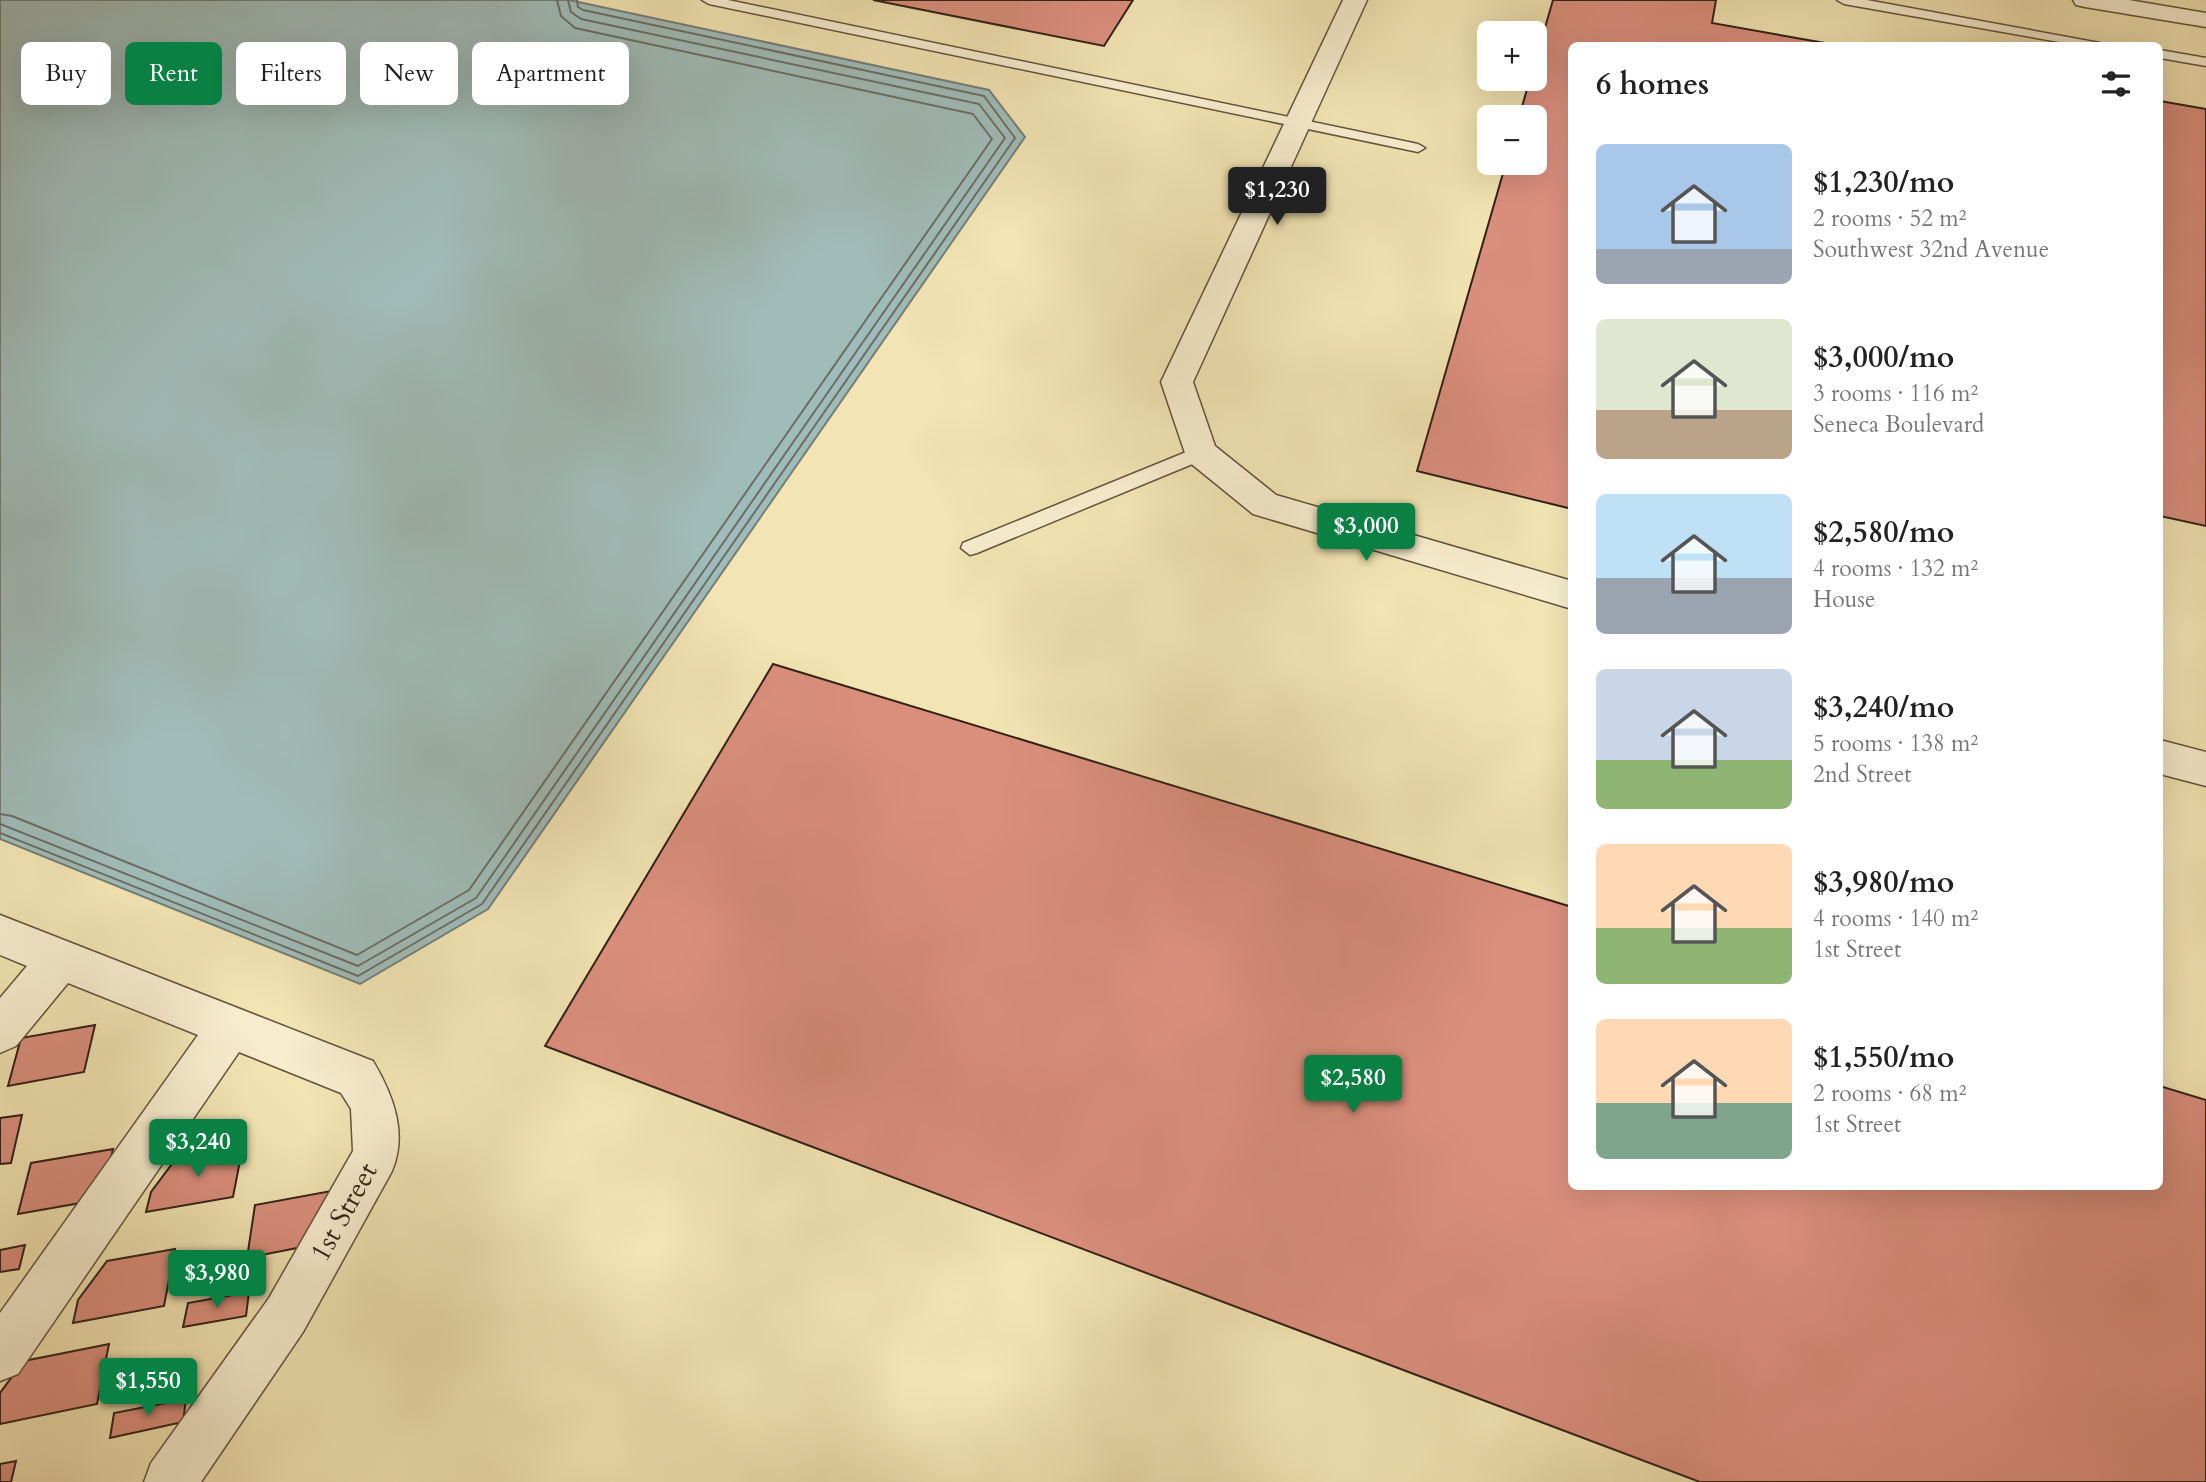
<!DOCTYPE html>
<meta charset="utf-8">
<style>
:root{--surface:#fff;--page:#f2f2f2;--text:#222;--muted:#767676;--accent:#0b8043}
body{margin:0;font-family:Cardo,serif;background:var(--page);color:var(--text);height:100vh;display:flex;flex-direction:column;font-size:26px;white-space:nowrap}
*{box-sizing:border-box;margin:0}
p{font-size:23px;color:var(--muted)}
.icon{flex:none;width:38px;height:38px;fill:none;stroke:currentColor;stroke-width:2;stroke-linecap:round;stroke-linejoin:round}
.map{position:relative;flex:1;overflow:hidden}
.sheet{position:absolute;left:1568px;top:42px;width:595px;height:1148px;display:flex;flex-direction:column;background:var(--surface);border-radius:10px;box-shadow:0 7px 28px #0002}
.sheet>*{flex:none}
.banner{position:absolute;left:21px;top:42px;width:665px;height:63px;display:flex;gap:14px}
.controls{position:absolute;left:1477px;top:21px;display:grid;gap:14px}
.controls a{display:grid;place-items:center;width:70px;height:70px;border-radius:10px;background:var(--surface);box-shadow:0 7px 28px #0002;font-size:35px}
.price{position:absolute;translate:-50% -60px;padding:0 16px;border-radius:7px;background:var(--accent);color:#fff;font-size:23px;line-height:46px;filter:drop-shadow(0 2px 4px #0008)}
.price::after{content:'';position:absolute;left:50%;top:42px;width:21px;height:16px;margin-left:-10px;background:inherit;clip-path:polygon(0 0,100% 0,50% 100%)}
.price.current{background:#222;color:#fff}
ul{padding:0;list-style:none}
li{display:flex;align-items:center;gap:21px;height:175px;padding:0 28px}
li span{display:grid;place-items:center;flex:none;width:196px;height:140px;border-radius:10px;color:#555}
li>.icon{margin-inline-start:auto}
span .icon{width:84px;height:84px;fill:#fffc;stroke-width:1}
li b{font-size:30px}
h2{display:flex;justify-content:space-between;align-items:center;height:84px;padding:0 28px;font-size:30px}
.chip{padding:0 24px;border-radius:10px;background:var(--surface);box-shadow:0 7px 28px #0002;font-size:24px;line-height:63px}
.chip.current{background:var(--accent);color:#fff}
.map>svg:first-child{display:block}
</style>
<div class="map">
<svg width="2206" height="1482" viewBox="0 0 2206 1482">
<rect width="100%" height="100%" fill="#f2e4b3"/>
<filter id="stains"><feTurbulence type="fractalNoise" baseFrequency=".00286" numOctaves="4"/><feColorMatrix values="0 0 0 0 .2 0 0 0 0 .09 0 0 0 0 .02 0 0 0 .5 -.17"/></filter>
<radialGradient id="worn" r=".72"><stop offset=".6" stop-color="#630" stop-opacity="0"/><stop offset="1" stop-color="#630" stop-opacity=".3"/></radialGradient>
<path fill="#a0bcb8" stroke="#747e77" stroke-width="2" d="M 0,0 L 569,0 L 989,90 L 1025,137 L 488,909 L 360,984 L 0,839 Z"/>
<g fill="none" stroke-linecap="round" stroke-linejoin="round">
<g stroke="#6a6e66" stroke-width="2">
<path d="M 0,814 L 12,816 L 357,955 L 469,890 L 992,139 L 973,114 L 575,28 L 561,16 L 557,0"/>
<path d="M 0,824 L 358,966 L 476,898 L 1005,138 L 979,104 L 581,19 L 571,12 L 568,0"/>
<path d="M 0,833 L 358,976 L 482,904 L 1015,138 L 984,96 L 583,10 L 578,7 L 577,0"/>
</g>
</g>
<g fill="#da8f7d" stroke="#332115" stroke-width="2">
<path d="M 873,0 L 1133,0 L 1104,46 Z"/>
<path d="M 1553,0 L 1716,0 L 1712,23 L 1842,46 L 1572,46 L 1572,509 L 1417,471 L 1506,163 L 1535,163 L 1535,117 L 1519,117 L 1530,79 L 1535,79 L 1535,62 Z"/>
<path d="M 2160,101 L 2206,109 L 2206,526 L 2160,516 Z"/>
<path d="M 773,664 L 1572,907 L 1572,1186 L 2160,1186 L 2160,1086 L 2206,1100 L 2206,1482 L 1700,1482 L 545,1046 Z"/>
<path d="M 95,1025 L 84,1072 L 8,1086 L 21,1038 Z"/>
<path d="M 22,1115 L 11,1163 L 0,1164 L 0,1118 Z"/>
<path d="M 243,1145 L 233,1197 L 146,1212 L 151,1192 L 178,1156 Z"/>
<path d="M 113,1149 L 108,1171 L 86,1202 L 18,1214 L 31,1163 Z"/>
<path d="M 331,1191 L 307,1246 L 247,1258 L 255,1205 Z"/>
<path d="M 25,1245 L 19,1269 L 0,1272 L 0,1250 Z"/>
<path d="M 175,1249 L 164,1306 L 73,1323 L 78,1300 L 107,1261 Z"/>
<path d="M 249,1292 L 246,1316 L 183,1327 L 188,1303 Z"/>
<path d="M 109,1344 L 97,1404 L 0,1424 L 0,1393 L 24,1361 Z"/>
<path d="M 186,1399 L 183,1422 L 110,1438 L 114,1413 Z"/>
<path d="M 16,1461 L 11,1482 L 0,1482 L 0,1464 Z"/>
</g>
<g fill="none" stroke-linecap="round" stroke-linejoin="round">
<defs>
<g id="lane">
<path d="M 702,0 L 728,0 L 1418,144 L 1425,148 L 1418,152 L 709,4 Z"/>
<path d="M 1837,0 L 1867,0 L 2116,46 L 2082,46 L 1844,4 Z"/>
<path d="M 2160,50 L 2206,58 L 2206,66 L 2160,58 Z"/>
<path d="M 1201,446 L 1207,448 L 1210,453 L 1207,458 L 977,553 L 970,555 L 961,548 L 963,543 Z"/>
</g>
<g id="street">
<path d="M 1343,0 L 1367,0 L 1193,382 L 1215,446 L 1276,495 L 1572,581 L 1572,609 L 1253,514 L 1189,462 L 1185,453 L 1161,382 Z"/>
<path d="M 2073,0 L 2129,0 L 2206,13 L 2206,27 L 2085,7 L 2076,5 Z"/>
<path d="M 2160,740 L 2206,752 L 2206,786 L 2160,774 Z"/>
<path d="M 0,915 L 373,1061 C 393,1095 408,1133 392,1171 L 303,1332 L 201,1482 L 144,1482 L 151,1463 L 269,1298 L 353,1151 L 351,1109 L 341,1093 L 239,1052 L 18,1374 L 0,1381 L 0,1313 L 198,1035 L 68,983 L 16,1046 L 0,1053 L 0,998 L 27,966 L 0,955 Z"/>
</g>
</defs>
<use href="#lane" stroke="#63523c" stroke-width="3"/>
<use href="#street" stroke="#63523c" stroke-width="3"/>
<use href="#lane" fill="#f7edce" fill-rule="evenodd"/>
<use href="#street" fill="#f7edce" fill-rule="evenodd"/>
</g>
<g text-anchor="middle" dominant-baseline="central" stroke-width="5" stroke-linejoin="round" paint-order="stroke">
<g font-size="28" fill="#332115" stroke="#f7edce">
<text transform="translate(344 1212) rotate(-61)">1st Street</text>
</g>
</g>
<rect width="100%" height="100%" filter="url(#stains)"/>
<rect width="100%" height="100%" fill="url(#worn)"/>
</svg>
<div class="controls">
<a>+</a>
<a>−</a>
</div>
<b class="price current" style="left:1277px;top:227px">$1,230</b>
<b class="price" style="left:1366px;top:563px">$3,000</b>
<b class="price" style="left:1353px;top:1115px">$2,580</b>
<b class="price" style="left:198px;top:1179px">$3,240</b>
<b class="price" style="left:217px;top:1310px">$3,980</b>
<b class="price" style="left:148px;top:1418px">$1,550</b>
<div class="banner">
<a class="chip">Buy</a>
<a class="chip current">Rent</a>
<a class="chip">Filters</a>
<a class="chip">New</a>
<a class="chip">Apartment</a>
</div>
<section class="sheet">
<h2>6 homes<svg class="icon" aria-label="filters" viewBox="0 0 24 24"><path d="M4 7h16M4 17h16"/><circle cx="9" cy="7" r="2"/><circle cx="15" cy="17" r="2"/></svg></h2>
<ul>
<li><span style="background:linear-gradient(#a9c7e8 75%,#9aa5b1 0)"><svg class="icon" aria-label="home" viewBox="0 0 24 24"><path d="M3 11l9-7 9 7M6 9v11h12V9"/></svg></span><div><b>$1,230/mo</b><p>2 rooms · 52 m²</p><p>Southwest 32nd Avenue</p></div></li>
<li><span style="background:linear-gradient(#dfe7d0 65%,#b9a48a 0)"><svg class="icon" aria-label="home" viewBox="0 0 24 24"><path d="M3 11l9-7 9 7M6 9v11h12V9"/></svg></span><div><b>$3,000/mo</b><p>3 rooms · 116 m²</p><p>Seneca Boulevard</p></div></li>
<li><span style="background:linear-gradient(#bfe0f5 60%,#9aa5b1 0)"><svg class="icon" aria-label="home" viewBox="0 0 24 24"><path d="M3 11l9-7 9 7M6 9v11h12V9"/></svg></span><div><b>$2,580/mo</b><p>4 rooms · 132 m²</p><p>House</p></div></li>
<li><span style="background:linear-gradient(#c9d6e8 65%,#8fb573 0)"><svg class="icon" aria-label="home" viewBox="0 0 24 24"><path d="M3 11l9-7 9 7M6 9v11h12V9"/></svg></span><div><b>$3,240/mo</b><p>5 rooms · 138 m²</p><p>2nd Street</p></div></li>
<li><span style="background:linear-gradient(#ffd9b3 60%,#8fb573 0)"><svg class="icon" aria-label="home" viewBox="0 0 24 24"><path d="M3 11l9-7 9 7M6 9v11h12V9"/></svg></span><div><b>$3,980/mo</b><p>4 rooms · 140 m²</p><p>1st Street</p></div></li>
<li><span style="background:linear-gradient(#ffd9b3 60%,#7fa58c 0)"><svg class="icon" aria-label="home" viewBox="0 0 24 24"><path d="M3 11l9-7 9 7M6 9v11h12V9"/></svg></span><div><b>$1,550/mo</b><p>2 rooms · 68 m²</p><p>1st Street</p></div></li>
</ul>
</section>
</div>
